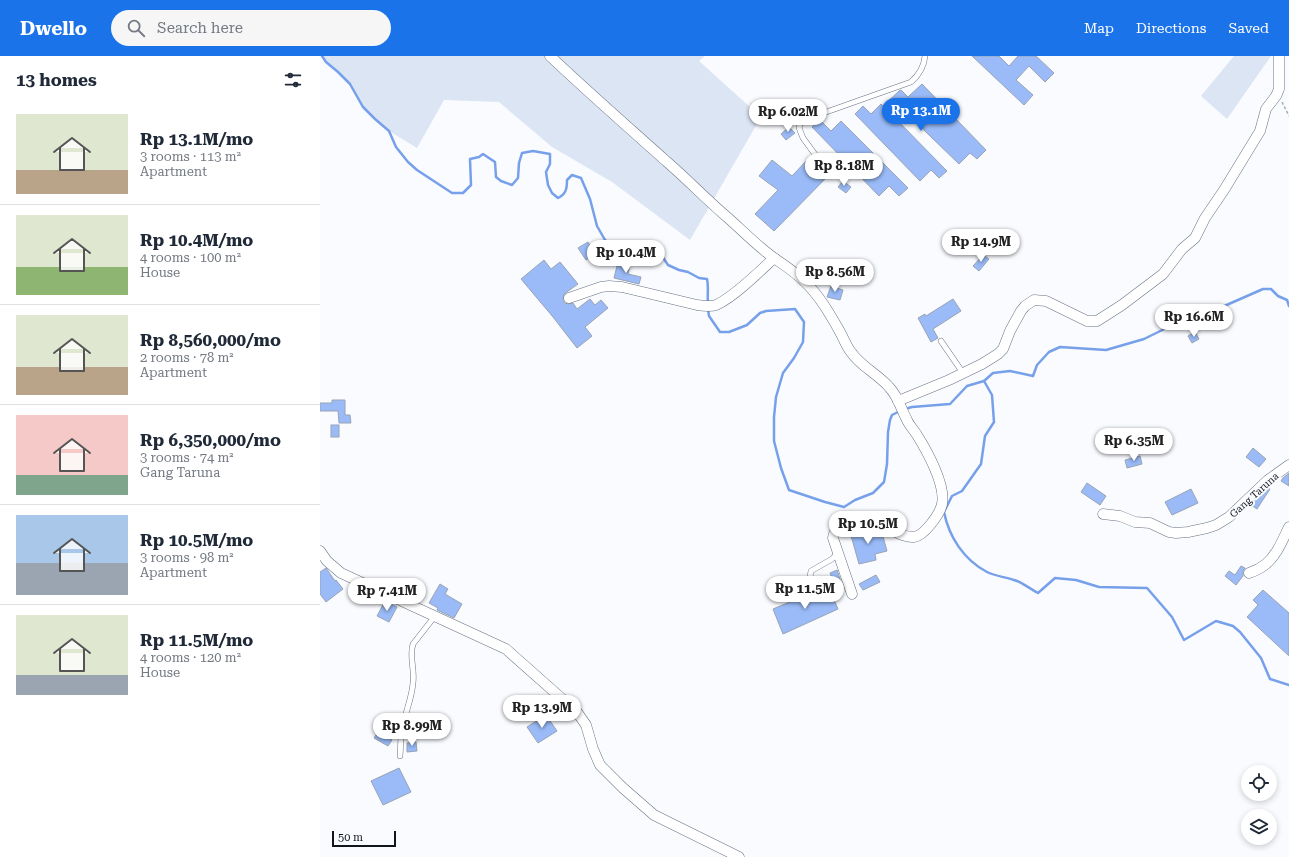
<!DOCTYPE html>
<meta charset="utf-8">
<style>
:root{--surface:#fff;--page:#f6f6f7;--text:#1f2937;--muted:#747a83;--line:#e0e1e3;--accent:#1a73e8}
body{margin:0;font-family:"Roboto Serif",serif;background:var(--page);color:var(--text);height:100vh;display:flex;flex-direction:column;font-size:15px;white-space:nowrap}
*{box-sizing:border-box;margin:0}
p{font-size:13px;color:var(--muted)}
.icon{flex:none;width:22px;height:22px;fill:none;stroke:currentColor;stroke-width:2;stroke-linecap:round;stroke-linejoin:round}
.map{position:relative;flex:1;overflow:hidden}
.side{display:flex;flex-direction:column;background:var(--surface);width:320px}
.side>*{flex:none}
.fabs{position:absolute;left:921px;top:709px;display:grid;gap:8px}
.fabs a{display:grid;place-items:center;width:36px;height:36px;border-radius:50%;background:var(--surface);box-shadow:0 2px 6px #0003;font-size:20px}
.scale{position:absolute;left:12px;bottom:10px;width:64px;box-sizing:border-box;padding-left:4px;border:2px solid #11151c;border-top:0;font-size:11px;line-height:14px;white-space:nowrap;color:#11151c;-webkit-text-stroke:3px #f9fbff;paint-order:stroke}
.price{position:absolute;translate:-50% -34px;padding:0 9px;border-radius:14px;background:#fff;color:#222;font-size:13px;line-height:26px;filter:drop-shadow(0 1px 2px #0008)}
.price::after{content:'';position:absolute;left:50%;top:24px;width:12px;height:9px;margin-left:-6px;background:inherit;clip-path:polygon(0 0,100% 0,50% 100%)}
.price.active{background:var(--accent);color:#fff}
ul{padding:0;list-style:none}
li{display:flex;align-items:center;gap:12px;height:100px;padding:0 16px}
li+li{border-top:1px solid var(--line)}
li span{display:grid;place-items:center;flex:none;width:112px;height:80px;border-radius:0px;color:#555}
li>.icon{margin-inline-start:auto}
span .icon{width:48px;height:48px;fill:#fffc;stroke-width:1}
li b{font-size:17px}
h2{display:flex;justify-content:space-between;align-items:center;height:48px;padding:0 16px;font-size:17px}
header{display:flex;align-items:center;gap:24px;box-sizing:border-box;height:56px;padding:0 20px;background:var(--accent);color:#fff}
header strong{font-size:19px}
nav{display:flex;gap:22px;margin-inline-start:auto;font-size:14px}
.search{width:280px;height:36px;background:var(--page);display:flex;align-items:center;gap:10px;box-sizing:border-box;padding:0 14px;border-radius:22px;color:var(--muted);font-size:15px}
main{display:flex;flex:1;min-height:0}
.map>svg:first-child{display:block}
</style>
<header>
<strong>Dwello</strong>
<div class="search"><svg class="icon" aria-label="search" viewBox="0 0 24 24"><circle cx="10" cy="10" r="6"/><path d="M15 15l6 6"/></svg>Search here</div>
<nav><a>Map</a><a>Directions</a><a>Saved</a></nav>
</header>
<main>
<section class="side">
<h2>13 homes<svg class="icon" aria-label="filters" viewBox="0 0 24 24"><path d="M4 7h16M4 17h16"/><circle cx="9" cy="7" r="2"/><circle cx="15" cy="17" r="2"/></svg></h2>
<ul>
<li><span style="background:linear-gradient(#dfe7d0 70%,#b9a48a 0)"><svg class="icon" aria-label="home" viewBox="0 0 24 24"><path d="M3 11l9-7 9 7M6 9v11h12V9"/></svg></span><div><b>Rp 13.1M/mo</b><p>3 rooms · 113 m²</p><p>Apartment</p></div></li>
<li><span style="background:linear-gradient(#dfe7d0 65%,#8fb573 0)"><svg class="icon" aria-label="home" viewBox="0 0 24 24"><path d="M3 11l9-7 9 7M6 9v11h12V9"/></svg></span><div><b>Rp 10.4M/mo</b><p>4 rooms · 100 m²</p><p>House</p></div></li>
<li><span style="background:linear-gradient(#dfe7d0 65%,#b9a48a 0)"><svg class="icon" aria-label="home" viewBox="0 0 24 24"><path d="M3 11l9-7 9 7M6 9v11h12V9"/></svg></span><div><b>Rp 8,560,000/mo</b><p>2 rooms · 78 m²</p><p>Apartment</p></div></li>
<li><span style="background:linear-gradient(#f6c9c9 75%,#7fa58c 0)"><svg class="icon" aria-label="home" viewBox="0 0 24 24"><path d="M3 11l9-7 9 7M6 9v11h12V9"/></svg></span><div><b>Rp 6,350,000/mo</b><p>3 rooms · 74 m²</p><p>Gang Taruna</p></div></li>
<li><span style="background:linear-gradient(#a9c7e8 60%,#9aa5b1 0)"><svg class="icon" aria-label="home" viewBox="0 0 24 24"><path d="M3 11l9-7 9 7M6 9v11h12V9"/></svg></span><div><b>Rp 10.5M/mo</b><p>3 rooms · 98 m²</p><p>Apartment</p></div></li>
<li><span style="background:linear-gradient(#dfe7d0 75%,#9aa5b1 0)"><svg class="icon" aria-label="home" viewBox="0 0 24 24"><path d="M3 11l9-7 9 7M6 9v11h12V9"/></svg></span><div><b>Rp 11.5M/mo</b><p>4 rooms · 120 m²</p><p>House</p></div></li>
</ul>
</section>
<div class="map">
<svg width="969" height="801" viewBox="0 0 969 801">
<rect width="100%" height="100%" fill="#f9fbff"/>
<g fill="#dce5f4">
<path d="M 2,0 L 385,0 L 379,5 L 441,61 L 370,184 L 292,126 L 232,91 L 179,46 L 124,44 L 97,92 C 78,80 55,69 43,50 C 38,43 35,35 30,28 C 22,18 10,11 2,0 Z"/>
<path d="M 914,0 L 951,0 L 907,63 L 881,40 Z"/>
</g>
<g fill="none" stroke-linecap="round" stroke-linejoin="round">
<g stroke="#77a0ea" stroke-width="2.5">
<path d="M 2,0 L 6,6 L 18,16 L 30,28 L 43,51 L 55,63 L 69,75 L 76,91 L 88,106 L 97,114 L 132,137 L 143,137 L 151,129 L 150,103 L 159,101 L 163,98 L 175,106 L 176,121 L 181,125 L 192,129 L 198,122 L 199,107 L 202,97 L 213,95 L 230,98 L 230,108 L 226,116 L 228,129 L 232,137 L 238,142 C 246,138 247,133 247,124 L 252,119 L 261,122 L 270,143 L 277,170 L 285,184 L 299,197 L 303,203 C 319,195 319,190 338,194 L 348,209 L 359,214 L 368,216 L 379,222 L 387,223 C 389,231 387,239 388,248"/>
<path d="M 969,250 L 967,244 L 958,240 L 951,233 L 943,233 L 902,251 L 873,259 L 824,283 L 786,294 L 740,291 L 729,296 L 717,309 L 713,320 L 690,315 L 673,317 L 664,325 L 672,339 L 674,366 L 665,380 L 661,408 L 642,435 L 632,440 L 624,456 C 629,481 644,504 667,516 C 675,520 685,521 694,524 C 702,526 710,533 718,537 L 735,522 L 756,524 L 779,531 L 827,532 L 852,561 L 864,584 L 896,565 L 913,570 L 920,576 L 941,602 L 950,623 L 969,629"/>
<path d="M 388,253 L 389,260 L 400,276 L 409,276 L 427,269 L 440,257 L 446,255 L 475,253 L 484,266 L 483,286 L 474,302 L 463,317 L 456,341 L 454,361 L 454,385 L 461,412 L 469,434 L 505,446 L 524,451 L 535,444 L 553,437 L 564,426 L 567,408 L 568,376 L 570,364 L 572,359 L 580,355"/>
<path d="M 585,353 L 592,351 L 630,348 L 647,330 L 664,325"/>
</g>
</g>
<g fill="#9abbf8" stroke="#99a3b5">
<path d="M 652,0 L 679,0 L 689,10 L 698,0 L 716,0 L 734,17 L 725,26 L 709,10 L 696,24 L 713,39 L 704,49 Z"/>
<path d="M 602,28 L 666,94 L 657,103 L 650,97 L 639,108 L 580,51 L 572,59 L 627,115 L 619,122 L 611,114 L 600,125 L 535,58 L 543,50 L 551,58 L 561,48 L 563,50 L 579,35 L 581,34 L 588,41 Z"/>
<path d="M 500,64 L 511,75 L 521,65 L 588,132 L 579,140 L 569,130 L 559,140 L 492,71 Z"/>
<path d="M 469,71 L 475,77 L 466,84 L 461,78 Z"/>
<path d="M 489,102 L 508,120 L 454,175 L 435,158 L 458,134 L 439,120 L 452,104 L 472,120 Z"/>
<path d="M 523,125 L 531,131 L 526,137 L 518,131 Z"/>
<path d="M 268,186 L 275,198 L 266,204 L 258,192 Z"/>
<path d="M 663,199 L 669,203 L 659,215 L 653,210 Z"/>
<path d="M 224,204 L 231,213 L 240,206 L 258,228 L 244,238 L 243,244 L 245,247 L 248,248 L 253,247 L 257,253 L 270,243 L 275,249 L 281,244 L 288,252 L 265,271 L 272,280 L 257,292 L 233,261 L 201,223 Z"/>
<path d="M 298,206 L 310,209 L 308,218 L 321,221 L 319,228 L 294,222 Z"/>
<path d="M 511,230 L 523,234 L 520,244 L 507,241 Z"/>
<path d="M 633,243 L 641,255 L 613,273 L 618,282 L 611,286 L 598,262 L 605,258 L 606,260 Z"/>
<path d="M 875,276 L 879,283 L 872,287 L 868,280 Z"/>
<path d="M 12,344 L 25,344 L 25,359 L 30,359 L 31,367 L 19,367 L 18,355 L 0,355 L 0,347 L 12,347 Z"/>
<rect x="11" y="369" width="8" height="12"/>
<path d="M 933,392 L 946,403 L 939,411 L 926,401 Z"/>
<path d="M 820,400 L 822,408 L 807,412 L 805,404 Z"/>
<path d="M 969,417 L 969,430 L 961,425 L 963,422 Z"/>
<path d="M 767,427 L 786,440 L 780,449 L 761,436 Z"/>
<path d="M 949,432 L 950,433 L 937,453 L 931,449 Z"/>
<path d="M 871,433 L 878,447 L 852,459 L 845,446 Z"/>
<path d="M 536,474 L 548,474 L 550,479 L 562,477 L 567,495 L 555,498 L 556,504 L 539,508 L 530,476 Z"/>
<path d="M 921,510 L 925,512 L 923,515 L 923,520 L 916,529 L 905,520 L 909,515 L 915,519 Z"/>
<path d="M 6,512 L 15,525 L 16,524 L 23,533 L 6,546 L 0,538 L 0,516 Z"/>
<path d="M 517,514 L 521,526 L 515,529 L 510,517 Z"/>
<path d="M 556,519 L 560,526 L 543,534 L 539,528 Z"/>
<path d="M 120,528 L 128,533 L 125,538 L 142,548 L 134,562 L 117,554 L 118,552 L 109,547 Z"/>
<path d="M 508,530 L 518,553 L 463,578 L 453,553 Z"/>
<path d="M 943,534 L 969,557 L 969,600 L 927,561 L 938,549 L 933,544 Z"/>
<path d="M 65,545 L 77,551 L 69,566 L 57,560 Z"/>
<path d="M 226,659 L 237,675 L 218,687 L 207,671 Z"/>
<path d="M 58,676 L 72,684 L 68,690 L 54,682 Z"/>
<path d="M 96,686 L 97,695 L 87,696 L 87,687 Z"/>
<path d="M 79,712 L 91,736 L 63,749 L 51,725 Z"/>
</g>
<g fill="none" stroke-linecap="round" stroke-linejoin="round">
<defs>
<g id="lane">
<path d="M 505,112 L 483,82 L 479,72 L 481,65 L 591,26 C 599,19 604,11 605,0"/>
<path d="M 621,285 L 643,317"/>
<path d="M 468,535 C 474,535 489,536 491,529 C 492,524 489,520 491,515 L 512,503 L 518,497"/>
<path d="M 80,700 C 81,690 80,679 83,669 C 86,655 92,641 93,627 C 95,614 89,601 93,588 L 115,560"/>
</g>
<g id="street">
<path d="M 230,0 C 268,36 307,70 346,105 C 367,123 386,143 407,161 C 422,174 437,190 454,202 C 464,209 475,216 484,225 C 499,239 510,258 520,276 C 524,283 526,290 531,296 C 540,310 558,318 569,331 C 578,340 581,353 587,364 C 589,369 594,374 597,379 C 607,395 626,429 622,448 C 620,458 604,480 594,481 C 584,482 575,475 566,471 C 553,467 538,466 526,470 C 519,472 514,474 513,482 L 532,538"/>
<path d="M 249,242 L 281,231 L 289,230 L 302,231 L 377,249 C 383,250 390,251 396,249 C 414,241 439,216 454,202"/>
<path d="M 578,345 L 629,324 L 662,308 L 678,298 L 683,293 L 690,275 L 701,255 L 705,250 L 714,244 L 726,245 L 767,265 L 777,265 L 802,249 L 843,218 L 862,193 L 875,182 L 885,162 L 904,134 L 940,75 L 946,53 L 956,40 L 959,33 L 959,0"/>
<path d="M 783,458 L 800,460 L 815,466 L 830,467 L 849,476 L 856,477 L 868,476 L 887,472 L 896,469 L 909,461 L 948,424 L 969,409"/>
<path d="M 0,495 L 7,505 L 21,517 L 186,593 L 257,656 L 266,669 L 273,693 L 280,709 L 303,732 L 334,759 L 419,801"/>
<path d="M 929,517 C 935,515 941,512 946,508 C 957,499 963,483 969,471"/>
</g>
</defs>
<use href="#lane" stroke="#687283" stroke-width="6"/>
<use href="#street" stroke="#687283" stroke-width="11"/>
<path stroke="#aaadb2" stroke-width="1.5" stroke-dasharray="3 2" stroke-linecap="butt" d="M 962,46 L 969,60"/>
<use href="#lane" stroke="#fff" stroke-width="5"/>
<use href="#street" stroke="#fff" stroke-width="10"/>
</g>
<g text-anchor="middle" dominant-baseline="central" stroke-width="4" stroke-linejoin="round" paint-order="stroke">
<g font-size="10" fill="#11151c" stroke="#f9fbff">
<text transform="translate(934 439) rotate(-42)">Gang Taruna</text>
</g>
</g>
</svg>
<div class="fabs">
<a><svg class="icon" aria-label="locate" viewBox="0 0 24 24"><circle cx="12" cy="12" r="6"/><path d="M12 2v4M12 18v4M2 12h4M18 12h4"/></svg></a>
<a><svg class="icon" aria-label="layers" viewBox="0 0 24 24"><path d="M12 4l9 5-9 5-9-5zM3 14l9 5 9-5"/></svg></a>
</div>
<div class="scale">50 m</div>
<b class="price active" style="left:601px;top:76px">Rp 13.1M</b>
<b class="price" style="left:468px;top:77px">Rp 6.02M</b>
<b class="price" style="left:524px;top:131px">Rp 8.18M</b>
<b class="price" style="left:661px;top:207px">Rp 14.9M</b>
<b class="price" style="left:306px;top:218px">Rp 10.4M</b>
<b class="price" style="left:515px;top:237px">Rp 8.56M</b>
<b class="price" style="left:874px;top:282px">Rp 16.6M</b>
<b class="price" style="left:814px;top:406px">Rp 6.35M</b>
<b class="price" style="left:548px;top:489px">Rp 10.5M</b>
<b class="price" style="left:485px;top:554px">Rp 11.5M</b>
<b class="price" style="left:67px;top:556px">Rp 7.41M</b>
<b class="price" style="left:222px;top:673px">Rp 13.9M</b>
<b class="price" style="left:92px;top:691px">Rp 8.99M</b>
</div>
</main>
